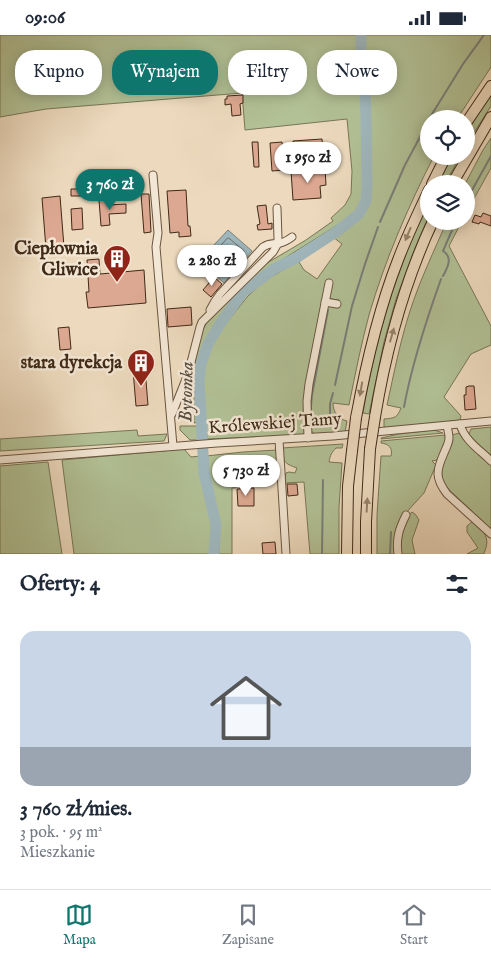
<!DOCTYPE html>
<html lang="pl">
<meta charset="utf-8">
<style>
:root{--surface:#fff;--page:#f6f6f7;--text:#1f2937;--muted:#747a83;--line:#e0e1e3;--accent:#0f766e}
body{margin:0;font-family:"IM FELL English",serif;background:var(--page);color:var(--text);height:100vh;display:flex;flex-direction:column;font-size:19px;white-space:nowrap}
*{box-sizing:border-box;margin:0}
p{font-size:16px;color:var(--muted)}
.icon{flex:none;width:28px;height:28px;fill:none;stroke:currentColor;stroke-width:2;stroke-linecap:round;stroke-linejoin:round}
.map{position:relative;height:519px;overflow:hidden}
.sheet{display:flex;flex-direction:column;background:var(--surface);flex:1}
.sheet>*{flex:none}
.banner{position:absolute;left:15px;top:15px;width:461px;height:45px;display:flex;gap:10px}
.fabs{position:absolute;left:420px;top:75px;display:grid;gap:10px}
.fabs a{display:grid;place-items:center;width:55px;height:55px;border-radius:50%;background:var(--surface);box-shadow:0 2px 12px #0003;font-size:25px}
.price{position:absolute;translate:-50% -42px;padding:0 11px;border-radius:18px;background:#fff;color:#222;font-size:16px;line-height:32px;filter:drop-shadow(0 1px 2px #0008)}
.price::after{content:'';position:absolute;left:50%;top:30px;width:15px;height:11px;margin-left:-8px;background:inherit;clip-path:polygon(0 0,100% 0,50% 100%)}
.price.selected{background:var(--accent);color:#fff}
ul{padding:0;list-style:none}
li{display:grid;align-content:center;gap:10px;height:265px;padding:0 20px}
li+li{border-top:1px solid var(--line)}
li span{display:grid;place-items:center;height:155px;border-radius:15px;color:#555}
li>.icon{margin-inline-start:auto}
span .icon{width:90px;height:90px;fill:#fffc;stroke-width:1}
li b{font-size:21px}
h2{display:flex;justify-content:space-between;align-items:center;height:60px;padding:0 20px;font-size:21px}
.chip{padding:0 18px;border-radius:20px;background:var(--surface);box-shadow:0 2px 12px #0003;font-size:18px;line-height:45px}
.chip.selected{background:var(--accent);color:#fff}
.status{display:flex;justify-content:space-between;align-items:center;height:35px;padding:0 25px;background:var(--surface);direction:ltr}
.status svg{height:14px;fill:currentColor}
.menu{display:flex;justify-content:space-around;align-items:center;height:70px;border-top:1px solid var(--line);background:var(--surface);font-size:14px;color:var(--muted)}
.menu a{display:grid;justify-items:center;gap:2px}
.menu .selected{color:var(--accent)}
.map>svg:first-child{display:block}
</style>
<div class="status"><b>09:06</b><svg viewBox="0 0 49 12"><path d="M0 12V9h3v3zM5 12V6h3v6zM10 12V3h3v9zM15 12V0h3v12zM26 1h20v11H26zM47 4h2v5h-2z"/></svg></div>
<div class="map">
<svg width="491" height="519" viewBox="0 0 491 519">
<rect width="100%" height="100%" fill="#eddabe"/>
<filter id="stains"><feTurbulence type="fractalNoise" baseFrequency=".004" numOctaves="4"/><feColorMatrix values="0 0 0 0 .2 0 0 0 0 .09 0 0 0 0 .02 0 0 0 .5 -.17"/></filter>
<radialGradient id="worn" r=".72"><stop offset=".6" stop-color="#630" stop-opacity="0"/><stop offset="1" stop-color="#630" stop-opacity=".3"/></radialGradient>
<g fill="#b2c196" stroke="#787656">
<path d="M 0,0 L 491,0 L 491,32 L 457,84 L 429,84 L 429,121 L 434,121 C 408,172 385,225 369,280 C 361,310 355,340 349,370 L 333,368 C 333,377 338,384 347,386 L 345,397 L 315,399 L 311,396 L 309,390 L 309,365 L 327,271 L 339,271 L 339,265 L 324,263 L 310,331 L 305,364 L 306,395 L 304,400 L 207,404 L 202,350 L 203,338 L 209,316 L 218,298 L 248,261 L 264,246 L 290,231 L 310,216 L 312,217 L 299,227 L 304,235 L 317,244 L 342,209 L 333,202 L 342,198 L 336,191 L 269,233 L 242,254 L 213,293 L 202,316 L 197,340 L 199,387 L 194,388 L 194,339 L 191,337 L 201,298 L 208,285 L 240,250 L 262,231 L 306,205 L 333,186 L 331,183 L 345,170 L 351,159 L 352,136 L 347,84 L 245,95 L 242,58 L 46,74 L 0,82 Z"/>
<path d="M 491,60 L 491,71 L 466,110 L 466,98 Z"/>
<path d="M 491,103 L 491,133 L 466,178 L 466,149 L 465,149 L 483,115 Z"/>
<path d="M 452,121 L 460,121 L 445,149 L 437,149 Z"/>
<path d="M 429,166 L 429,181 L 415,213 L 396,264 L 384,307 L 369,379 L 363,378 C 375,305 396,234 429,166 Z"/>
<path d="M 447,186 L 462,186 L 449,211 L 491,291 L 491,310 L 471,319 L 444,362 L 461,381 L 460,385 L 392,393 L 384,392 L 384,384 C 395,383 397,383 401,373 L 387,370 C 394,338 400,307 410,276 C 420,245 434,216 447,186 Z"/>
<path d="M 180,391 L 200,391 L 200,405 L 190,405 L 180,395 Z"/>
<path d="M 491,392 L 491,423 L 468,401 L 471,394 Z"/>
<path d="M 137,395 L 138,401 L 167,399 L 164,406 L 0,416 L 0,404 Z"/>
<path d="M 434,395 L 443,398 L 381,404 L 381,403 L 399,399 Z"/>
<path d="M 460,398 L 491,430 L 491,494 L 444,450 C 437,430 445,418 451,400 Z"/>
<path d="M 445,400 L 446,407 L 437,425 L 432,426 L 436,430 L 424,458 L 404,480 L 395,519 L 377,519 L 377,480 L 381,421 L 391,421 C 393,413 389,409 381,408 L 381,406 Z"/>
<path d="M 343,409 L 342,413 L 336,413 C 332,417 330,420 329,427 L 342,428 L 339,472 L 339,519 L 310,519 L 304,447 L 285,448 L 285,443 L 286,438 L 289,437 L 295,438 L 297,433 C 283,428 284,427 282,413 Z"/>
<path d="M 184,414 L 191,422 L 201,421 L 200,435 L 213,491 L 211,519 L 74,519 L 62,425 Z"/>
<path d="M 277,415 L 278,432 L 277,435 L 268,437 L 236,436 L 236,453 L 232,453 L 232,519 L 219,519 L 219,485 L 209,440 L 206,421 L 243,417 Z"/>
<path d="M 48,427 L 62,519 L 0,519 L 0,431 Z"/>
<path d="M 412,477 L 416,480 L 419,485 L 412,505 L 415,519 L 399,519 C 399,502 399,491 412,477 Z"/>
<path d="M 473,486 C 484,496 491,503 484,518 L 484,519 L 467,519 L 478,513 L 467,497 L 467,491 Z"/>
</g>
<path fill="#9fb7bd" stroke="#797f7b" d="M 228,195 L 252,216 L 224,248 L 199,226 Z"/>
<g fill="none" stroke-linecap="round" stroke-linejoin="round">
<g stroke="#6f706a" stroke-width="1">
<path d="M 228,203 L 230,204 L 243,215 L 244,217 L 225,239 L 223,240 L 208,227 L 208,225 Z"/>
<path d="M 228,212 C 231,211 235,215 235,218 L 224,230 L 222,231 L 217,226 L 217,224 Z"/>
</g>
<g stroke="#797f7b" stroke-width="2">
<path d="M 429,84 L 463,29 L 484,0"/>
<path d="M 466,166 L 491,121"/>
<path d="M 380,187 L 405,130 L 429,85"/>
<path d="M 443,241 C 448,232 453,222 443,216 L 456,186"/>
<path d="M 335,350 L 352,271 L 365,229 L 378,192"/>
<path d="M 404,372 C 412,328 426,286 441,244"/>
<path d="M 330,384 L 330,369 L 333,358"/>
<path d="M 311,393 L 311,371 L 312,360 L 328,275"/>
<path d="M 322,519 L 323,445"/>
<path d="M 390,519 L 391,497"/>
</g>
<path stroke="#9fb7bd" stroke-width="11" d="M 214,519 L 216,490 L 204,437 L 199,345 L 201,329 L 208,309 L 220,289 L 243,257 L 274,234 L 296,223 L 339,195 L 359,179 L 366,166 L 367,150 L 366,80 L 365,53 L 361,14 L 361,0"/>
</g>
<g fill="#dda891" stroke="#3f2a17">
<path d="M 243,60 L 243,68 L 240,69 L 241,80 L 232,81 L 231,69 L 225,70 L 225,64 L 227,64 L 227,61 Z"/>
<path d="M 322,104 L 323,116 L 294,118 L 293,106 Z"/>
<path d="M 252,107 L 258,107 L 259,132 L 254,132 Z"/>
<path d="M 282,107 L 284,135 L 272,136 L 270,108 Z"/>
<path d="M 325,133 L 326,150 L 320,151 L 321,163 L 293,165 L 291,136 Z"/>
<path d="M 90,144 L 93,161 L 71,161 L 71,154 L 84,154 L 83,145 Z"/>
<path d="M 186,155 L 188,191 L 190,191 L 191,201 L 179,202 L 179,197 L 170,198 L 167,156 Z"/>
<path d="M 141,159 L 149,159 L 151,197 L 144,198 Z"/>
<path d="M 60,161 L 64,212 L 46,214 L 42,163 Z"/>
<path d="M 99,165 L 108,165 L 108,170 L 126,169 L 126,178 L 109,179 L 110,190 L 101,191 Z"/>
<path d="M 266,170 L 268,189 L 272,188 L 272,194 L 258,195 L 257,190 L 260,189 L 257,171 Z"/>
<path d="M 82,173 L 83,194 L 72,195 L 71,174 Z"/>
<path d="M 483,178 L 491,181 L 491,191 L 480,187 L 479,189 L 472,187 L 475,180 L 481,182 Z"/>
<path d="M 99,224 L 100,239 L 144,235 L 146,268 L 88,273 L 86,257 L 89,257 L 87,225 Z"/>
<path d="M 214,242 L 222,249 L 211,262 L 203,255 Z"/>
<path d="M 191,272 L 192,290 L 168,292 L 167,274 Z"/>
<path d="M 69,292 L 71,314 L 60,315 L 58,293 Z"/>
<path d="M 145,334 L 148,370 L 136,371 L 133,335 Z"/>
<path d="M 469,351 L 474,351 L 476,374 L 465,375 L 464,360 L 466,360 L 466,352 Z"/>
<path d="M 287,449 L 297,449 L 298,460 L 288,461 Z"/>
<path d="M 254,453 L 254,471 L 238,471 L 237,454 Z"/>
<path d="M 275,507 L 276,519 L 263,519 L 262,508 Z"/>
</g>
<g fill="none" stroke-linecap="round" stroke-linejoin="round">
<defs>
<g id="minor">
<path d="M 153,140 L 158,198 L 156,212 L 173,411"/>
<path d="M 325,267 L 337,269"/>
<path d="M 210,275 L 215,266 L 220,259 L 263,212 C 271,207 272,210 280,208 C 285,207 288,205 292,202"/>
<path d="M 172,379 L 188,339 L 200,292 L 202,287 L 273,217 L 277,210 L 278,204 L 277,173"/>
<path d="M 460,389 C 464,405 480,415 491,426"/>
<path d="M 447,391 C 448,395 449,399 449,403 C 449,408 446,413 444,418 C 436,436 435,443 447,459 L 491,499"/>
<path d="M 308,403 L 307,366 L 309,349 L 329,248"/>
<path d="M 279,405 L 286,519"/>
<path d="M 0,425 L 217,408 L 333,401 L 491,386"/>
<path d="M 398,519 C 396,503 399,494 406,480"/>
</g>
<g id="highway">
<path d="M 466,88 L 491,51"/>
<path d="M 432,149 L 446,121"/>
<path d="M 452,149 L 491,82"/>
<path d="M 375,382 C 386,315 404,248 433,186"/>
<path d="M 356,383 C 366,329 378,276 398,225 C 407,201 418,178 429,155"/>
<path d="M 347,519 L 348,451 L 352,416"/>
<path d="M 366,519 L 366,487 L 370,414"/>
</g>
</defs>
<use href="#minor" stroke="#6a5641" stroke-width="9"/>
<use href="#highway" stroke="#3f2a17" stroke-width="12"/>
<use href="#minor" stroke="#f3e7d5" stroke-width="7"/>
<use href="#highway" stroke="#eddabe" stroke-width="10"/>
<defs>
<g id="highway-bridge">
<path d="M 370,414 L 375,382"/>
<path d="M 352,416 L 356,383"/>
</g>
</defs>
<use href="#highway-bridge" stroke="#3f2a17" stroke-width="12" stroke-linecap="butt"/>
<use href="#highway-bridge" stroke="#eddabe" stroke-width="10"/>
</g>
<defs><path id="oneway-solid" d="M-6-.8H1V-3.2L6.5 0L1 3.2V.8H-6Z" transform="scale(1.25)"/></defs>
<g fill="#96826a">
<use href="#oneway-solid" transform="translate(408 199) rotate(113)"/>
<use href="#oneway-solid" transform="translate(392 300) rotate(-74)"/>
<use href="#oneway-solid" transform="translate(361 354) rotate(100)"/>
<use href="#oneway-solid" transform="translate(367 470) rotate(-87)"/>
</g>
<defs>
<symbol id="building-pin" viewBox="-11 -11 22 30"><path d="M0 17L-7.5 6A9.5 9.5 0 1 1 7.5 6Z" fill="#8f2418" stroke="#f3e7d5"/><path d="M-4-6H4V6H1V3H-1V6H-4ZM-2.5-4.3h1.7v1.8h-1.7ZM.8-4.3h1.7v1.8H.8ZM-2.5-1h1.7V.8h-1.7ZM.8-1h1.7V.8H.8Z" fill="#fff"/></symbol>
</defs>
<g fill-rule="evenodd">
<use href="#building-pin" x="101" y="208" width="32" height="43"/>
<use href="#building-pin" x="125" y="312" width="32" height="43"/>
</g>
<g text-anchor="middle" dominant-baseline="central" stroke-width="5" stroke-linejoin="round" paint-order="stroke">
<g font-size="18" font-weight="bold" fill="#3f2a17" stroke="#f3e7d5" text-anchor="end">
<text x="98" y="214">Ciepłownia<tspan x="98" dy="21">Gliwice</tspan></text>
<text x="122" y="328">stara dyrekcja</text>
</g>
<g font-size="18" fill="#3f2a17" stroke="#f3e7d5">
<text transform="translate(275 389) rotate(-4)">Królewskiej Tamy</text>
</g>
<g font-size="19" font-style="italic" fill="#574d40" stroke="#f3e7d5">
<text transform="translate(187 357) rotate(-89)">Bytomka</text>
</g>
</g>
<rect width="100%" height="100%" filter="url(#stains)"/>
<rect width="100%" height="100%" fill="url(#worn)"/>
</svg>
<div class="fabs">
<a><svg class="icon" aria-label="locate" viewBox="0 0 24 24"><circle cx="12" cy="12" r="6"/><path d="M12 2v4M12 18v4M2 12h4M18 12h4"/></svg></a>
<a><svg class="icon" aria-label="layers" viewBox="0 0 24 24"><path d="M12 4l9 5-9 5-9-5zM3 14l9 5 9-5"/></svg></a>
</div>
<b class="price" style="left:308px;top:149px">1 950 zł</b>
<b class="price selected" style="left:110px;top:176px">3 760 zł</b>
<b class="price" style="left:212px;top:252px">2 280 zł</b>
<b class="price" style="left:246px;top:462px">5 730 zł</b>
<div class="banner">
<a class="chip">Kupno</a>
<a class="chip selected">Wynajem</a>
<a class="chip">Filtry</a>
<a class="chip">Nowe</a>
</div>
</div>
<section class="sheet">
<h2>Oferty: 4<svg class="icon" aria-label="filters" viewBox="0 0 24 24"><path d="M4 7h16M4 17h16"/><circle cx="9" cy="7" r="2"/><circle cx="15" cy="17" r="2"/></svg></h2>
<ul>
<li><span style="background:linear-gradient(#c9d6e8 75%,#9aa5b1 0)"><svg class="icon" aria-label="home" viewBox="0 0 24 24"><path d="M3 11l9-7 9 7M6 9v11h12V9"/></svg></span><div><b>3 760 zł/mies.</b><p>3 pok. · 95 m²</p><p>Mieszkanie</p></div></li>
</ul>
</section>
<nav class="menu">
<a class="selected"><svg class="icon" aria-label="map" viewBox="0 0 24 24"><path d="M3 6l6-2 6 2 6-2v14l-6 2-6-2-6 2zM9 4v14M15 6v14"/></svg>Mapa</a>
<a><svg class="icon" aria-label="saved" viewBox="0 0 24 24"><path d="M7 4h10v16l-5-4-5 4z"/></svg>Zapisane</a>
<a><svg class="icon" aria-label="home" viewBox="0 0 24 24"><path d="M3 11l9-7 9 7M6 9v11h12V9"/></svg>Start</a>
</nav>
